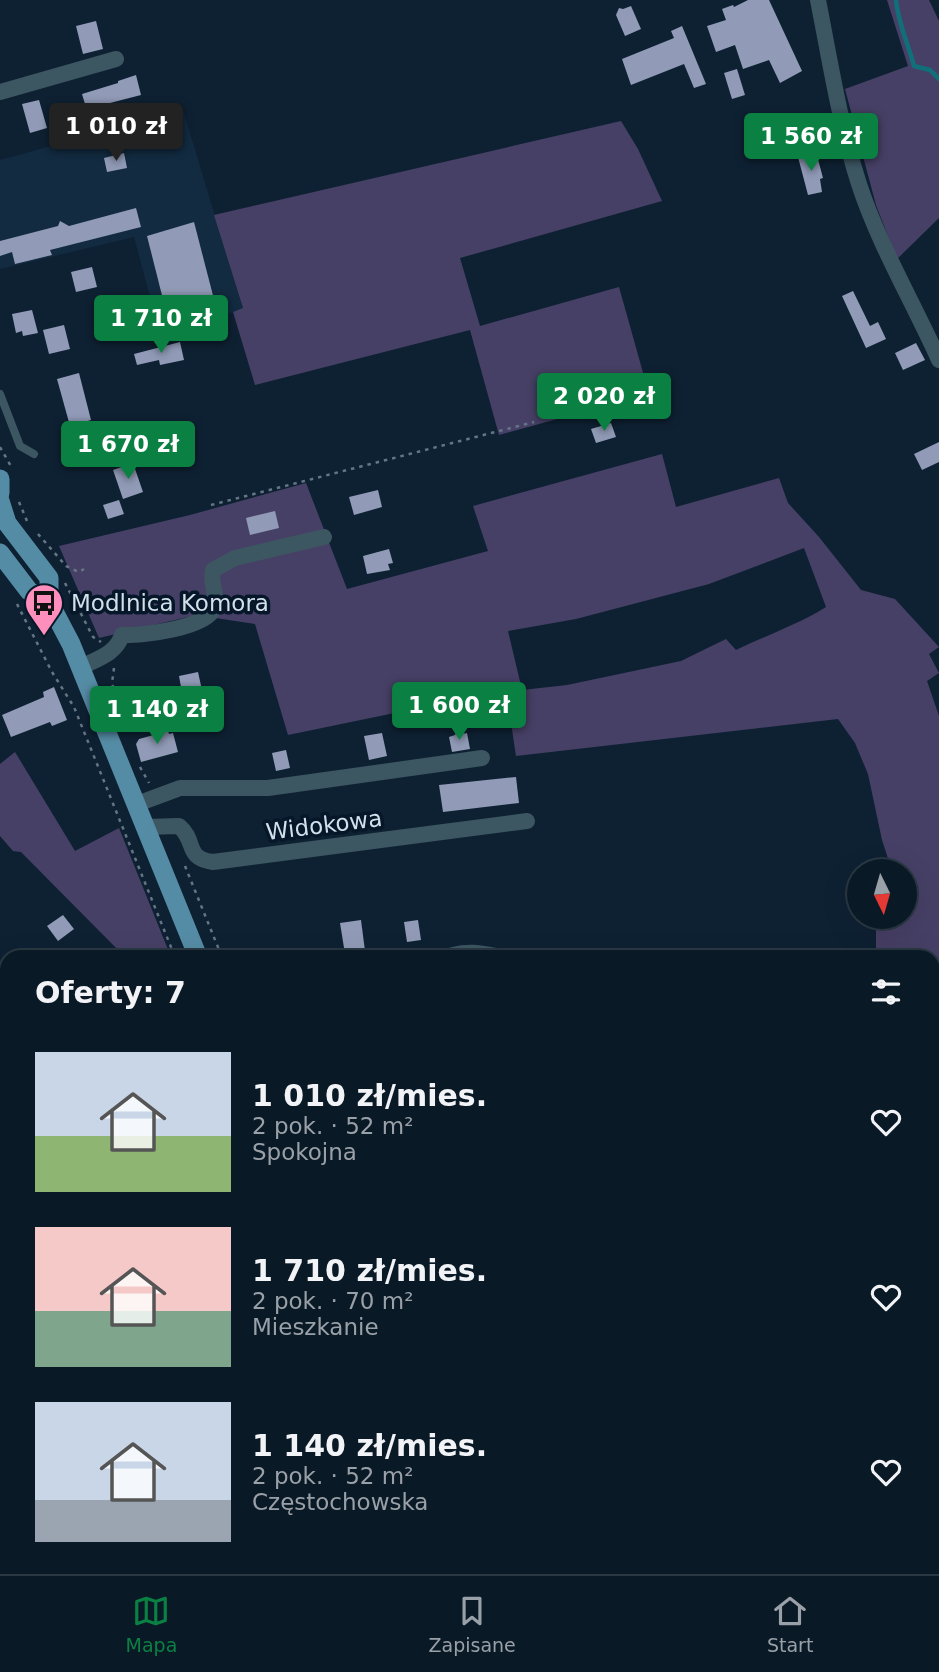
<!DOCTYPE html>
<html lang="pl">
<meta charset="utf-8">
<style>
:root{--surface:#0a1926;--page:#182632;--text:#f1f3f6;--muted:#99a0a7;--line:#2a3843;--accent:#0b8043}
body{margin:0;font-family:"DejaVu Sans",sans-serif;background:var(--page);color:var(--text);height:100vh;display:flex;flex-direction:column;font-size:26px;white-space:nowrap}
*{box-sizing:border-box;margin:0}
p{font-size:23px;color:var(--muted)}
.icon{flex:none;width:38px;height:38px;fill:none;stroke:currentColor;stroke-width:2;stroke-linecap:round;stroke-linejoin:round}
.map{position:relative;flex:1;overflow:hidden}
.sheet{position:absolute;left:0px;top:950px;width:940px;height:625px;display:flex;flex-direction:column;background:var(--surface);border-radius:21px 21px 0 0;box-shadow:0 7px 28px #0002,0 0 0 2px var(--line)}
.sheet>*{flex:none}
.needle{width:46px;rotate:175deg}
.buttons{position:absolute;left:847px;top:859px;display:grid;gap:14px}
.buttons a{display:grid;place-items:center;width:70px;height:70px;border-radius:50%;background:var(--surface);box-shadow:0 7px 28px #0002,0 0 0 2px var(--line);font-size:35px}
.price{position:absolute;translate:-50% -60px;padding:0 16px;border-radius:7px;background:var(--accent);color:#fff;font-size:23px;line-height:46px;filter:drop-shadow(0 2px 4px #0008)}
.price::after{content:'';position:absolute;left:50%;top:42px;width:21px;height:16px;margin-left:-10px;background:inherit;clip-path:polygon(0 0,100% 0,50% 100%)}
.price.on{background:#222;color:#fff}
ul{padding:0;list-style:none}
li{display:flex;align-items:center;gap:21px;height:175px;padding:0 35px}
li span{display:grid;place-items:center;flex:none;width:196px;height:140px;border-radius:0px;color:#555}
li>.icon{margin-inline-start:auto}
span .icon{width:84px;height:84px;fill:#fffc;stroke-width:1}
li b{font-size:30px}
h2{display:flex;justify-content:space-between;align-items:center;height:84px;padding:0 35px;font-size:30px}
.tab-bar{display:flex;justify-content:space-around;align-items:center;height:98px;border-top:2px solid var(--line);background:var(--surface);font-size:19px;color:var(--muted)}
.tab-bar a{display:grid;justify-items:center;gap:4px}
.tab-bar .on{color:var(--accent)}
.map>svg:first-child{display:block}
</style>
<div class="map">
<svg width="939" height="1574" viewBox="0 0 939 1574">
<rect width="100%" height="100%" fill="#0e2133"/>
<path fill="#122b41" d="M 183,110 L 243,309 L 160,334 L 134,237 L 0,269 L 0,160 Z"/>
<g fill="#474066" fill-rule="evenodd">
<path d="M 887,0 L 929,0 L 939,21 L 939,218 L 897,259 L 876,205 L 845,89 L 908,66 Z"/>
<path d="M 621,121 L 638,149 L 662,201 L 460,258 L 480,326 L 619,287 L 649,394 L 499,435 L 470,330 L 255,385 L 233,312 L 243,308 L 214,215 Z"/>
<path d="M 662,454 L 676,507 L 779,478 L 788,503 L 819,537 L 861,590 L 895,599 L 939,647 L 929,654 L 939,673 L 927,681 L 939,716 L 939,1520 L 933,1526 L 933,957 L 876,957 L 876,917 L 905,917 L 905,872 L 892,871 L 882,840 L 868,774 L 855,743 L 838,719 L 516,756 L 506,690 L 288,735 L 255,624 L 196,615 L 99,638 L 59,546 L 190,515 L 306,483 L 347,589 L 488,551 L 473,506 ZM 804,548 L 826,607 C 799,624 765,636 736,650 L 726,639 L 681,661 L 567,685 L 522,690 L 508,631 L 576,619 L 709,584 Z"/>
<path d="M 15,752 L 75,851 L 119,828 L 171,957 L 125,957 L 21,852 L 13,851 L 0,836 L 0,764 Z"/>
<path d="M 0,1035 L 7,1035 L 7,1242 L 0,1230 Z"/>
<path d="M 0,1378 L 7,1390 L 7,1539 L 3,1541 L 7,1547 L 7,1568 L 18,1568 L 21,1574 L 0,1574 Z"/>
<path d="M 129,1568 L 294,1568 L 279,1574 L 132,1574 Z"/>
<path d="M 791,1568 L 892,1568 L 887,1574 L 799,1574 Z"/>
</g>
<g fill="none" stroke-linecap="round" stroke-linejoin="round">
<path stroke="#10707a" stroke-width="4.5" d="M 896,0 C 898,23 908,43 914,66 L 930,70 L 939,79"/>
</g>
<g fill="#919bb7">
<path d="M 748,0 L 769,0 L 802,71 L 780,83 L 769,60 L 743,69 L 735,45 L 716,52 L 707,26 L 726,20 L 722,9 L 733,5 L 734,7 Z"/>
<path d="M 631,6 L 641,29 L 625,36 L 616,15 L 619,8 L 623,9 Z"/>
<path d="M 96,21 L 103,49 L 83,54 L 76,26 Z"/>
<path d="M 682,26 L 706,84 L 694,88 L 684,64 L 631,85 L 622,59 L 674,38 L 671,31 Z"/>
<path d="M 737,69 L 745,95 L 732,99 L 724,73 Z"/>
<path d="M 136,75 L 141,95 L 106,104 L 107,108 L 88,114 L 82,94 L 118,83 L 118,81 Z"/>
<path d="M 39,100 L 47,128 L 30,133 L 22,104 Z"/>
<path d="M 816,152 L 823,178 L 820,179 L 822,192 L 808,195 L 798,157 Z"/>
<path d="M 124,153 L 127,168 L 107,172 L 104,158 Z"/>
<path d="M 136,208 L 141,227 L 50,250 L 52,255 L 15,264 L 12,252 L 0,256 L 0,241 L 58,226 L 60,221 L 69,226 Z"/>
<path d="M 194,222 L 216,307 L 168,319 L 147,236 Z"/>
<path d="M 92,267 L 97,287 L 76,292 L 71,272 Z"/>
<path d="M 853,291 L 870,326 L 878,322 L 886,339 L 866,348 L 842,296 Z"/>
<path d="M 32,310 L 38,333 L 23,336 L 22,331 L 16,333 L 12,314 Z"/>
<path d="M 64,325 L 70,349 L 49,354 L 43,330 Z"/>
<path d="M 180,342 L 184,360 L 160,365 L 159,360 L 137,365 L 134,354 Z"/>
<path d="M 916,343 L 925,360 L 903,370 L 895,353 Z"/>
<path d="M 79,373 L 91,420 L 70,426 L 57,379 Z"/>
<path d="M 611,423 L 616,437 L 596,443 L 591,429 Z"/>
<path d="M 939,442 L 939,462 L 922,470 L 914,454 Z"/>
<path d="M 133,463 L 143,492 L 123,499 L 113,470 Z"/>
<path d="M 378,490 L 382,507 L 354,515 L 349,497 Z"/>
<path d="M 119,500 L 124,514 L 108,519 L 103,505 Z"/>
<path d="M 275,511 L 279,528 L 250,535 L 246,518 Z"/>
<path d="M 389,549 L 393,563 L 388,564 L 390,570 L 367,574 L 363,556 Z"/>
<path d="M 198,672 L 209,722 L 190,726 L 183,697 L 178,699 L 175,689 L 181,687 L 179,676 Z"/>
<path d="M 54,687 L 67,720 L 52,726 L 50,722 L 11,737 L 2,715 L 44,697 L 43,692 Z"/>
<path d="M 168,731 L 169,734 L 173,733 L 178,752 L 141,762 L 136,744 L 139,739 Z"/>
<path d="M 457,731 L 462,734 L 467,733 L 470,749 L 452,752 L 449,737 L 455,735 Z"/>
<path d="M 382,733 L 387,756 L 369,760 L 364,736 Z"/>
<path d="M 286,750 L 290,768 L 276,771 L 272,753 Z"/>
<path d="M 516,777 L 519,803 L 443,812 L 439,785 Z"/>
<path d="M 63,915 L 74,929 L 58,941 L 47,926 Z"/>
<path d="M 361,920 L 365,951 L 345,954 L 340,923 Z"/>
<path d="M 418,920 L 421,940 L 407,942 L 404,922 Z"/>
</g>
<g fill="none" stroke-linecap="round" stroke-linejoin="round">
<g stroke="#657585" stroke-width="2.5" stroke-dasharray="3.5 5" stroke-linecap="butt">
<path d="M 0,447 L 12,468"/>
<path d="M 19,502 L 27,521"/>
<path d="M 211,505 L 534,422"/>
<path d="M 38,534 L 66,566 L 79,572 L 84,569"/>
<path d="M 65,583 L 93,637 L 101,642"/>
<path d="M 17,604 L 52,672 L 74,707 L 175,957"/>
<path d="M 114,668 L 112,683 L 125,729"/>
<path d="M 140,767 L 149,783"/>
<path d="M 185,866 L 222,957"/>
</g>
<g stroke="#3c5662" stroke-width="8">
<path d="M 0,394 L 20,446 L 34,454"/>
<path d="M 437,957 C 465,942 491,951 520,957"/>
<path d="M 933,1508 L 939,1502"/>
<path d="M 933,1562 L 939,1569"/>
<path d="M 872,1574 L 877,1568"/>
</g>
<g stroke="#3c5662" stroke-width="16">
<path d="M 818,0 C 830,61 840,125 859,184 C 879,245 913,302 939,360"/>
<path d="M 0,92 L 116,59"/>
<path d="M 81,667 C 97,659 116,654 122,635 C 142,636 207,628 214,608 C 219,596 209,583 213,570 L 235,558 L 324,537"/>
<path d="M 137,804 L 180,788 L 268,788 L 482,758"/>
<path d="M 146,827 L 179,826 C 197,841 184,858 213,862 L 527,821"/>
<path d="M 0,1031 L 7,1031"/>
<path d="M 685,1574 L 691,1568"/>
</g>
<g stroke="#558ca5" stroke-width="19">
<path d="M 0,479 L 0,493"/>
<path d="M 0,501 L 7,523 L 49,578 L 49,602 L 71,644 L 198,957"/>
<path d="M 0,553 L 29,591 L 49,602"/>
<path d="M 388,1568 L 389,1574"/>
</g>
</g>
<defs>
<symbol id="bus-pin" viewBox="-11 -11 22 30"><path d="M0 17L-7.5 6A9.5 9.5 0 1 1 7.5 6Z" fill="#fe8ebc" stroke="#051729"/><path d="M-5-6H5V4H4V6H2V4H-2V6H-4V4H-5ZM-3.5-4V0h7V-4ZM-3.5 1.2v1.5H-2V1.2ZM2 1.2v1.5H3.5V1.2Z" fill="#111"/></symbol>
</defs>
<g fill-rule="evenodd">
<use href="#bus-pin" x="22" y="581" width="44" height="60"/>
</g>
<g text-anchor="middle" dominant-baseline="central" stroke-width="7" stroke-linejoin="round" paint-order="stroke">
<g font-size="23" fill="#d3dfeb" stroke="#051729" text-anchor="start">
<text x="71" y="603">Modlnica Komora</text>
</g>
<g font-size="23" fill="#d3dfeb" stroke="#051729">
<text transform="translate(324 825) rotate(-7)">Widokowa</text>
</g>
</g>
</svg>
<div class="buttons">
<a><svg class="needle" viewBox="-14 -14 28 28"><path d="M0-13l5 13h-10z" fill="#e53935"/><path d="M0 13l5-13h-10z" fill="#99a0a7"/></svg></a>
</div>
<b class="price on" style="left:116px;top:163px">1 010 zł</b>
<b class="price" style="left:811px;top:173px">1 560 zł</b>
<b class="price" style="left:161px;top:355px">1 710 zł</b>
<b class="price" style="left:604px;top:433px">2 020 zł</b>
<b class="price" style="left:128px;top:481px">1 670 zł</b>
<b class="price" style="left:459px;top:742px">1 600 zł</b>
<b class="price" style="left:157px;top:746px">1 140 zł</b>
<section class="sheet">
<h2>Oferty: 7<svg class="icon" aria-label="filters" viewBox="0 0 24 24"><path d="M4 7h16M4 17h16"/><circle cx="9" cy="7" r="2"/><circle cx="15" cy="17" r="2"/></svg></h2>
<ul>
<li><span style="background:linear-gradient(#c9d6e8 60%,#8fb573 0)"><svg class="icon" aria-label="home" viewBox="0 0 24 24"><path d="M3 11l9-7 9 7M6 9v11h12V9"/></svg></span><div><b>1 010 zł/mies.</b><p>2 pok. · 52 m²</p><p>Spokojna</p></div><svg class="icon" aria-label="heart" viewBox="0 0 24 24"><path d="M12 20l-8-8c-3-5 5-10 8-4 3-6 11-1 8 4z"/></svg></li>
<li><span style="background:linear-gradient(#f6c9c9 60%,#7fa58c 0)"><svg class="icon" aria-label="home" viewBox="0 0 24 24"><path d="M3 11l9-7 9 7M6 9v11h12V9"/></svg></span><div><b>1 710 zł/mies.</b><p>2 pok. · 70 m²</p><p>Mieszkanie</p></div><svg class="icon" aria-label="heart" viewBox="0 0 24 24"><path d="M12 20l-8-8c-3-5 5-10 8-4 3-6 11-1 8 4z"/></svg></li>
<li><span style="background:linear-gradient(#c9d6e8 70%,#9aa5b1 0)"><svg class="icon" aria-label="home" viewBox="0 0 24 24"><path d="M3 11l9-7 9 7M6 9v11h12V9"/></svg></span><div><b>1 140 zł/mies.</b><p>2 pok. · 52 m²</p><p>Częstochowska</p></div><svg class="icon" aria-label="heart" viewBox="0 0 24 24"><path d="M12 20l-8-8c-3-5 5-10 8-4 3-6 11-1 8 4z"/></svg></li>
</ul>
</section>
</div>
<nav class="tab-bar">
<a class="on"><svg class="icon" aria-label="map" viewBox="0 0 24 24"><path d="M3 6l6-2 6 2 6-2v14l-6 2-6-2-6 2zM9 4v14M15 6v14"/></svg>Mapa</a>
<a><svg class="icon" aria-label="saved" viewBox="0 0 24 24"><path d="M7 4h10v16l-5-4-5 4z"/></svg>Zapisane</a>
<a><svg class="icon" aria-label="home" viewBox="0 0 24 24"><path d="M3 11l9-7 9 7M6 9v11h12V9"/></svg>Start</a>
</nav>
